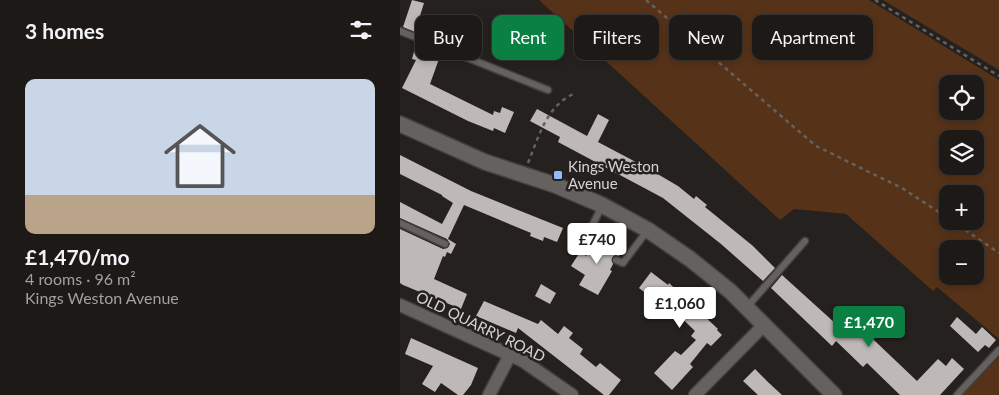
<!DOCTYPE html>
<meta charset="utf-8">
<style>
:root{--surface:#1c1917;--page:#292624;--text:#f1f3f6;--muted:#a0a0a1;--line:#3a3836;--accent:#0b8043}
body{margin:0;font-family:Lato,sans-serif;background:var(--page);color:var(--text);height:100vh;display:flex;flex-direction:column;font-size:19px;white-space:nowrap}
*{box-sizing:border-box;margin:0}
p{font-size:16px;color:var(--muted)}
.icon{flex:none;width:28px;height:28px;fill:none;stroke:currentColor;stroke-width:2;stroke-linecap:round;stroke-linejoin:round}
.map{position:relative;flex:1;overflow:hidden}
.panel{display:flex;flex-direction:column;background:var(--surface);width:400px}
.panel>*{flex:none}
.banner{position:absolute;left:15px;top:15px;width:475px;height:45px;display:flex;gap:10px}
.controls{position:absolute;left:539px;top:75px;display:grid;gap:10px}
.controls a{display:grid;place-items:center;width:45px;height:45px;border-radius:10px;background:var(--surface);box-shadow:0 2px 8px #0003,0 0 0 1px var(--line);font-size:25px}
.price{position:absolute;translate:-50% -42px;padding:0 11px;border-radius:5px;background:#fff;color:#222;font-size:16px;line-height:32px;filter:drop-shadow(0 1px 2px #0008)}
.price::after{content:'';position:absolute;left:50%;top:30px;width:15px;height:11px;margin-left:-8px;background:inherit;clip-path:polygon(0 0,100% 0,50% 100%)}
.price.current{background:var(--accent);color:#fff}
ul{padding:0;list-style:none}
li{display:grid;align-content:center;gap:10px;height:265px;padding:0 25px}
li span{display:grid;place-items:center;height:155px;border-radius:10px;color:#555}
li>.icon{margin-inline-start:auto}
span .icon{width:90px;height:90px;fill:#fffc;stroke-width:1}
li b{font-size:21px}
h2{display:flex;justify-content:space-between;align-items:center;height:60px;padding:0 25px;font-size:21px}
.tag{padding:0 18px;border-radius:10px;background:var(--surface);box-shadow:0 2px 8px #0003,0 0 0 1px var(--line);font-size:18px;line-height:45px}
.tag.current{background:var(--accent);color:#fff}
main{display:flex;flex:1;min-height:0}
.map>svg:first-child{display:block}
</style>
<main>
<section class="panel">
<h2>3 homes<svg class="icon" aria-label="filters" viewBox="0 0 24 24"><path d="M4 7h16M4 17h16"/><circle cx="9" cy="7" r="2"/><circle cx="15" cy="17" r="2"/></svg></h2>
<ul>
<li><span style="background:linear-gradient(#c9d6e8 75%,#b9a48a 0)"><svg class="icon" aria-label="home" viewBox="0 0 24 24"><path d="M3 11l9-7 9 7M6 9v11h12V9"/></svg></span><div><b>£1,470/mo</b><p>4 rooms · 96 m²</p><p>Kings Weston Avenue</p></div></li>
</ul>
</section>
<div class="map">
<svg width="599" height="395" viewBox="0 0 599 395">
<rect width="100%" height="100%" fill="#25211f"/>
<g fill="#563218" fill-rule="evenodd">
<path d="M 139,0 L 469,0 L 599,80 L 599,339 L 537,287 L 533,291 L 446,214 L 394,209 L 380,220 ZM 548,84 L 575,84 L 575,111 L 548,111 ZM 548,139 L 575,139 L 575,166 L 548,166 ZM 548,194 L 575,194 L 575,221 L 548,221 ZM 548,249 L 575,249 L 575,276 L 548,276 Z"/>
<path d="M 483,0 L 599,0 L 599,70 Z"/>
<path d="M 599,357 L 599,395 L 562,395 Z"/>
</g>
<g fill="#beb9b6">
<path d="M 12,0 L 24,3 L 15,32 L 3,27 Z"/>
<path d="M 15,48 L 40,56 L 30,84 L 93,115 L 94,111 L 100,113 L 102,107 L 114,112 L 105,133 L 94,128 L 93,131 L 68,121 L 2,88 L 16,60 L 12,59 Z"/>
<path d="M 137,109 L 187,136 L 198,114 L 209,120 L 198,142 L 249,169 L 278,186 L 294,199 L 296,196 L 307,205 L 305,207 L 353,246 L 375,268 L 363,281 L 321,244 L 263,198 L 158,142 L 160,137 L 130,121 Z"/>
<path d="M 0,155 L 71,191 L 163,228 L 157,242 L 144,237 L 143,241 L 130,236 L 131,233 L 64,205 L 48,239 L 56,244 L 51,254 L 47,252 L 45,257 L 43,256 L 34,279 L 67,294 L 61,309 L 3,285 L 0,283 L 0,229 L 43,249 L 47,248 L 50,244 L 47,239 L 0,218 L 0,202 L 42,224 L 53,203 L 42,196 L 42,195 L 0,174 Z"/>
<path d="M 198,235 L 222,250 L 219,256 L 215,255 L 212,258 L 213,264 L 210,270 L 212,271 L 198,295 L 179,285 L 185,275 L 171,266 L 180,252 L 186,256 L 189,250 L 196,249 L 197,245 L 194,242 Z"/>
<path d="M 251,272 L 268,285 L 269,283 L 318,329 L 317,330 L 322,335 L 311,346 L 307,343 L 290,364 L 293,367 L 272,390 L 254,373 L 275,351 L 281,355 L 296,340 L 291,336 L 295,331 L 266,303 L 263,307 L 239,288 Z"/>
<path d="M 382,275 L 446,333 L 456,323 L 517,381 L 538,359 L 546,366 L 552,358 L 564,369 L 540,395 L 500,395 L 467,363 L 463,367 L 436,341 L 432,346 L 371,288 Z"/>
<path d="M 141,284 L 156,293 L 150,304 L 135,296 Z"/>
<path d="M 84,301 L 138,324 L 141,320 L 158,334 L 164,326 L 173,333 L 169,338 L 183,349 L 180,354 L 196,367 L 200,363 L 221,380 L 209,395 L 204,395 L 118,328 L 116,333 L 76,316 Z"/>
<path d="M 557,317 L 576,334 L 582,327 L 596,340 L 589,348 L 585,345 L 578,352 L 550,326 Z"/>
<path d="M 11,338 L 78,368 L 71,385 L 63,395 L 58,395 L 41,383 L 35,392 L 22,384 L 33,366 L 5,354 Z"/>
<path d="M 355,369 L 369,383 L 382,395 L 358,395 L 343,381 Z"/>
</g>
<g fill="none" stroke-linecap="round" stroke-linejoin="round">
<defs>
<g id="service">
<path d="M 0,31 L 148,90"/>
<path d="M 0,223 L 45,244"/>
<path d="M 192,246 L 184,242 L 202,206"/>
<path d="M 216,260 L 223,263 L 247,231"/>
<path d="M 347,307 L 405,241"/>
<path d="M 557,395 L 599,350"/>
</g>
<g id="minor">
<path d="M 0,305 L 123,361 L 172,395"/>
<path d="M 89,395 L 110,355"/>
<path d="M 295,395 L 365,324"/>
</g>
<path id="tertiary" d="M 0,124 L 85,162 L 155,185 L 202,205 L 248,230 L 290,259 L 330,291 L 434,395"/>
</defs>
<use href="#service" stroke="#423f3d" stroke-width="9"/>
<use href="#minor" stroke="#423f3d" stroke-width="15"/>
<use href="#tertiary" stroke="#423f3d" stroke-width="18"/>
<g stroke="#65615f" stroke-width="2.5" stroke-dasharray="4 4" stroke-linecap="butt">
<path d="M 246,0 L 416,146 L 502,188 L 548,218"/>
<path d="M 475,0 L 599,76"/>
<path d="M 128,163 C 139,136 147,104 176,93"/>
<path d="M 552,221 L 599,253"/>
</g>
<use href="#service" stroke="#65615e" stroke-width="6"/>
<use href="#minor" stroke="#65615e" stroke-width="12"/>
<use href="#tertiary" stroke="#65615e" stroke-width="15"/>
</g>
<rect fill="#94b7fd" stroke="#25211f" stroke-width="2" x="153" y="170" width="10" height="10" rx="2.5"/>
<g text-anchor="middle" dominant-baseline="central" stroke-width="5" stroke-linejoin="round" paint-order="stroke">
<g font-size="15" fill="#d6d4d2" stroke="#25211f" text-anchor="start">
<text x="168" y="166">Kings Weston<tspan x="168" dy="17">Avenue</tspan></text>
</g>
<g font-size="15" fill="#d6d4d2" stroke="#25211f">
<text transform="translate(81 326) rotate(26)">OLD QUARRY ROAD</text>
</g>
</g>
</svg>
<div class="controls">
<a><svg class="icon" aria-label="locate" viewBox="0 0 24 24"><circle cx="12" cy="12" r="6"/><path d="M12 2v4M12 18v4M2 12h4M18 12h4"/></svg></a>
<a><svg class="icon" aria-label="layers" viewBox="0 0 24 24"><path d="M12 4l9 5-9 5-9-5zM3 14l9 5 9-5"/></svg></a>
<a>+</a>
<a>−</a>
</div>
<b class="price" style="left:197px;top:265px">£740</b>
<b class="price" style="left:280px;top:329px">£1,060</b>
<b class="price current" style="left:469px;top:348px">£1,470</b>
<div class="banner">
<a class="tag">Buy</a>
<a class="tag current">Rent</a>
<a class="tag">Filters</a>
<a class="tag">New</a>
<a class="tag">Apartment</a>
</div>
</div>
</main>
